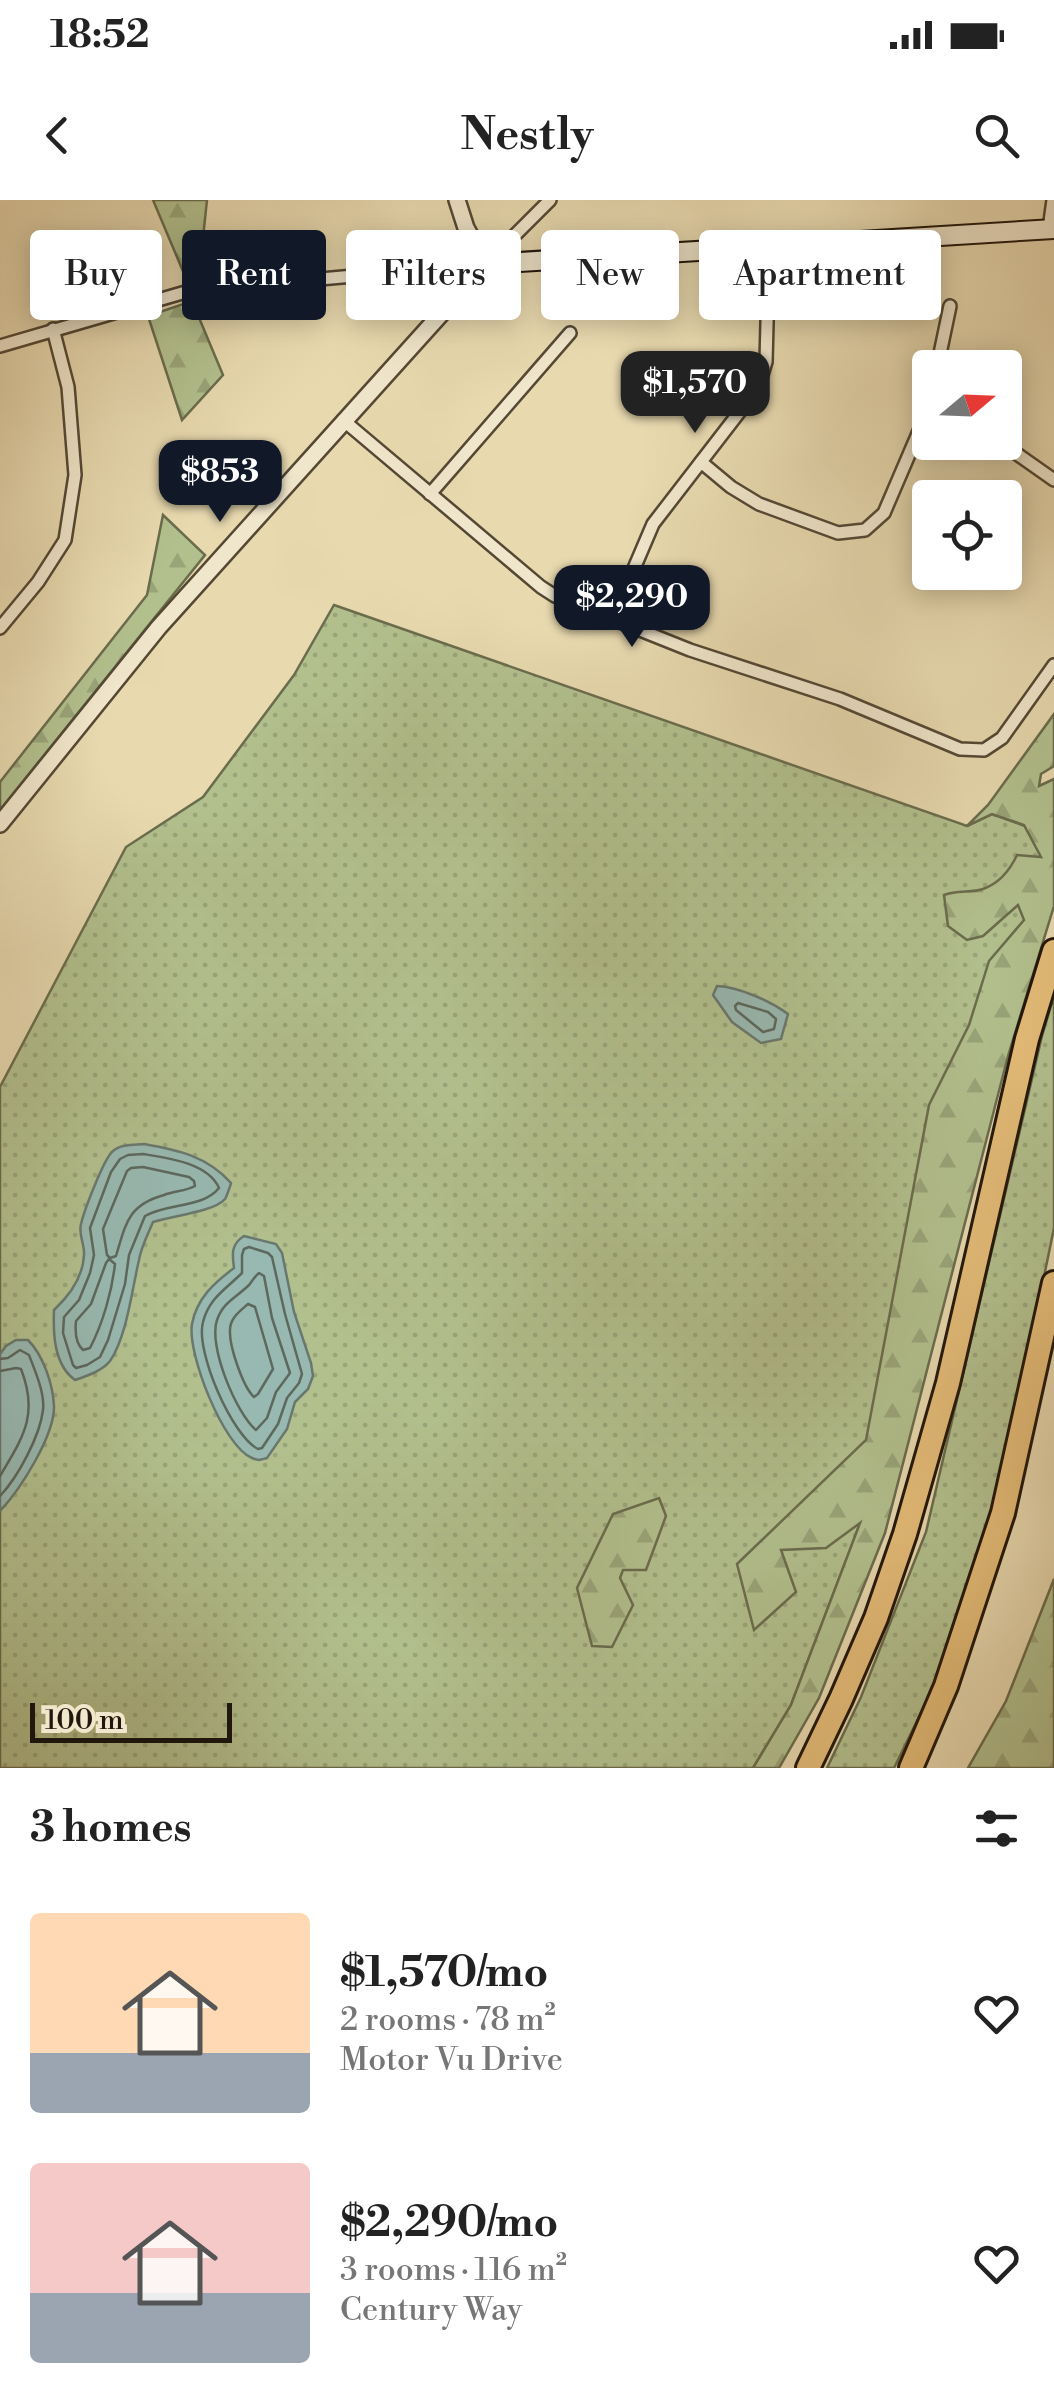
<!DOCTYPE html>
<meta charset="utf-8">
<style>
:root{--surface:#fff;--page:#f6f6f6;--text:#222;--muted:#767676;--accent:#111827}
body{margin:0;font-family:"Libre Bodoni",serif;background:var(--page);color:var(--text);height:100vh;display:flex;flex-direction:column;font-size:38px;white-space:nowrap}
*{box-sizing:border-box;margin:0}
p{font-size:32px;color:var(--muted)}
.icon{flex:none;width:55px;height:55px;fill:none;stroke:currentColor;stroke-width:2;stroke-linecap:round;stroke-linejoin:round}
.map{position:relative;height:1568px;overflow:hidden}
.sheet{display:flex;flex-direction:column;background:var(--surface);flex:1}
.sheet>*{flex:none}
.banner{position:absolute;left:30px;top:30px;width:995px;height:90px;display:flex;gap:20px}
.needle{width:65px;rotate:71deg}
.buttons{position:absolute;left:912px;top:150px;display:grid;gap:20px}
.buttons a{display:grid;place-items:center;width:110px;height:110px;border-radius:10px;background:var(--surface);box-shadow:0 5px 25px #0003;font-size:50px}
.scale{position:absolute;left:30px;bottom:25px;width:202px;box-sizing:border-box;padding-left:10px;border:5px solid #22170c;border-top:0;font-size:28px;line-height:35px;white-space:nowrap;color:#22170c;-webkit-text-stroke:8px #f0e6cb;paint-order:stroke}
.price{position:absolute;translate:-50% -85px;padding:0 22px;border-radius:20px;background:var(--accent);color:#fff;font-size:32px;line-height:65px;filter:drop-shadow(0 2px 5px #0008)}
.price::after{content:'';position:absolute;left:50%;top:60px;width:30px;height:22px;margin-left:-15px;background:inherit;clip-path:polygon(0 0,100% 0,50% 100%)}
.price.on{background:#222;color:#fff}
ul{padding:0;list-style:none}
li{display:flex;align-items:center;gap:30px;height:250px;padding:0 30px}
li span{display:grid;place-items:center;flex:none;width:280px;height:200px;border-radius:10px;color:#555}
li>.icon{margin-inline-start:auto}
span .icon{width:120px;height:120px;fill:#fffc;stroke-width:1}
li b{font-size:42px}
h2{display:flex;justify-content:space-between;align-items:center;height:120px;padding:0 30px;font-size:42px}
.chip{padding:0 35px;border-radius:10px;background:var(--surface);box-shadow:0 5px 25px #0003;font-size:35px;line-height:90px}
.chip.on{background:var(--accent);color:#fff}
.status{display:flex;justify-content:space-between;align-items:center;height:70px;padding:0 50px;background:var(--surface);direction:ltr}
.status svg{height:28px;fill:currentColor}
header{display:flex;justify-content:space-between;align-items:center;height:130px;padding:0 30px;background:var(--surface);font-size:45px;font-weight:700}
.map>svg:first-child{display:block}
</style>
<div class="status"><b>18:52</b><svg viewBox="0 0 49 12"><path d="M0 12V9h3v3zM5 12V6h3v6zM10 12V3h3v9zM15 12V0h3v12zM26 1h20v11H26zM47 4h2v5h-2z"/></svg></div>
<header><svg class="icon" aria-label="back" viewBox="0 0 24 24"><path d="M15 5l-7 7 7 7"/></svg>Nestly<svg class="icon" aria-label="search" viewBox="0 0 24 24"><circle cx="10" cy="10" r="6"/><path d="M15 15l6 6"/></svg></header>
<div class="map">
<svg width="1054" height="1568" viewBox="0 0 1054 1568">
<defs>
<pattern id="grass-dots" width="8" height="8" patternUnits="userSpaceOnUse" patternTransform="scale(2.5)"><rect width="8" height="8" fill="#b2c08e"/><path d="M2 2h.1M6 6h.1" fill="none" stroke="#99a479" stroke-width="1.8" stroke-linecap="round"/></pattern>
<pattern id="forest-firs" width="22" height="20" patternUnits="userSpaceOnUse" patternTransform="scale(2.5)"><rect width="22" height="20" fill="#b2c08e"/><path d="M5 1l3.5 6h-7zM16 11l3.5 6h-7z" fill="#99a479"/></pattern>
</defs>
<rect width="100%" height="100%" fill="#e8d9af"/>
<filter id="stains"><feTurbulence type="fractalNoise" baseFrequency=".002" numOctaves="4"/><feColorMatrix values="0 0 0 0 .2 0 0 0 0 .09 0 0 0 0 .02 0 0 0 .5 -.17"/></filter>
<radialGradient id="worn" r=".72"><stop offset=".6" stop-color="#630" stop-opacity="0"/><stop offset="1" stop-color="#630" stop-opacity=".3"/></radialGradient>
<g fill="url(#grass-dots)" stroke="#6a6c4d" stroke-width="2.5">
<path d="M 334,405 L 967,626 L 992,614 L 1025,626 L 1042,657 L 861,1321 L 791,1505 L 753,1568 L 0,1568 L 0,887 L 126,647 L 203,597 L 294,475 Z"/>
<path d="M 1054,796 L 1054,1028 L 997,1305 L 935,1484 L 894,1568 L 827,1568 L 861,1497 L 926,1332 L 1042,836 Z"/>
</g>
<g fill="url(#forest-firs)" stroke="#6a6c4d" stroke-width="2.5">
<path d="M 153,0 L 207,0 L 200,66 L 185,76 Z"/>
<path d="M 192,101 L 223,175 L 182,220 L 148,116 Z"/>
<path d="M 163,315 L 205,355 L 0,610 L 0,582 L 147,395 Z"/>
<path d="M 1054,514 L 1054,566 L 1041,574 L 1039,586 L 1054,579 L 1054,706 L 1008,856 L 885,1333 L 819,1498 L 779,1568 L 753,1568 L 791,1505 L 860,1323 L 826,1348 L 781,1350 L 796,1392 L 754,1430 L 737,1364 L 866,1240 L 929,905 L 969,825 L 989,761 L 1024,720 L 1018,705 L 983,736 L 967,740 L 948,726 L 944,695 C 957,690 972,693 983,689 C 1000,683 1010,670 1017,655 L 1041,657 L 1024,625 L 992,614 L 967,626 L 988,605 Z"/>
<path d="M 659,1298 L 666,1316 L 646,1370 L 623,1370 L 620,1378 L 633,1405 L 612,1447 L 592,1446 L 577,1388 L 613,1314 Z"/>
<path d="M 1054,1379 L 1054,1568 L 968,1568 L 1006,1501 Z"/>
</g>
<g fill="#98b9b1" stroke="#69786f" stroke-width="2.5">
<path d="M 717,786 C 739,787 770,801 788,814 L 781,839 L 761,843 L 732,822 L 713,795 Z"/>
<path d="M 144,944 C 178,950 207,956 231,983 C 231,984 226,998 225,999 C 214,1012 170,1016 153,1022 C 148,1034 141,1047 139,1060 C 132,1089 127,1136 110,1161 C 102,1171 87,1176 75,1180 C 54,1165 53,1134 54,1110 C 69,1096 83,1077 84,1055 C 85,1045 78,1034 81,1024 C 84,1011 104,958 113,951 C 121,944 134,945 144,944 Z"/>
<path d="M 244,1036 L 276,1044 L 282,1053 L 294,1112 L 311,1163 L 313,1176 L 308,1189 L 295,1202 L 287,1229 L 267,1258 C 260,1260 259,1261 252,1258 C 223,1246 187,1153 192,1124 C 197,1098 214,1083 234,1068 C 232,1054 231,1044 244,1036 Z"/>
<path d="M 16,1140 L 28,1140 C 43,1155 53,1184 54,1206 C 55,1235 20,1290 0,1311 L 0,1154 L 6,1146 Z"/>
</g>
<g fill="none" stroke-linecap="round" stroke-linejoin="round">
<g stroke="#5d685e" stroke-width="2.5">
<path d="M 738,803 L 768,812 L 776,819 L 774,829 L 763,832 L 736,810 L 735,806 Z"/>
<path d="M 143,954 C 168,958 208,963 219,988 C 203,1008 168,1003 145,1016 L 129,1055 L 125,1084 L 108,1140 L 100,1157 L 87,1165 L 76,1168 L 73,1165 L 63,1133 L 64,1117 L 79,1100 L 90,1073 L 94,1055 L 90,1028 L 111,972 L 120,959 L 128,955 Z"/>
<path d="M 143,967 L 189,977 L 194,981 L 195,986 C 186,991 174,991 164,995 C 128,1005 126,1023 116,1056 L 110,1058 L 107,1055 L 103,1029 L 127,971 L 131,968 Z"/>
<path d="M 249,1047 L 268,1053 L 272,1057 L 285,1114 L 302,1174 L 299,1183 L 287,1198 L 278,1224 L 262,1248 L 258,1249 C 232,1236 195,1151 203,1122 C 209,1098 226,1089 242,1073 L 242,1055 L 244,1049 Z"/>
<path d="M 109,1059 L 115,1064 C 112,1091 103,1123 90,1148 L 83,1150 C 76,1144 75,1131 76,1121 L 91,1104 L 106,1063 Z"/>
<path d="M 259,1073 L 264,1076 L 272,1118 L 290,1173 L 276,1192 L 267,1218 L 256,1230 C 236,1213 208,1146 217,1120 C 223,1102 237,1097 249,1085 C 252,1081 255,1076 259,1073 Z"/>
<path d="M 248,1104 L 255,1107 L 273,1169 L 258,1194 L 254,1197 C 243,1187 229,1146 230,1130 C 230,1118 240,1111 248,1104 Z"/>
<path d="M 0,1159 L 8,1158 L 20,1150 L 29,1155 C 35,1171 45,1193 43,1210 C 40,1236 18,1277 0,1296"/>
<path d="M 0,1171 L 16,1168 L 21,1169 C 39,1215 23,1237 0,1276"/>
</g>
<defs>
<g id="minor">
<path d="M 1049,29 L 1053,0"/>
<path d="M 0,146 L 189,91 L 486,64 L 550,0"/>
<path d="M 937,168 L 950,106"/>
<path d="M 343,220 L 541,387 L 555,396 L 690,450 L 840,499 L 960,549 L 984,550 L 1002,538 L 1054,465"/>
<path d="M 1000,242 L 1054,280"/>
<path d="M 701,262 L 731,287 L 759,304 L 838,333 L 865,330 L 884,313 L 920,229 L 930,196"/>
<path d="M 430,294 L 570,133"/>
<path d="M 612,420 L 653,324 L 758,188 L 766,162 L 769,46"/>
<path d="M 0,428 L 38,382 L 65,340 L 75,275 L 68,187 L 53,129"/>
</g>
<path id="tertiary" d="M 0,624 L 159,427 L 486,64 L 466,28 L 457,0"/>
<path id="secondary" d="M 486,64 L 1054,29"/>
<g id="motorway">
<path d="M 808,1568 L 841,1499 L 876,1418 L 905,1334 L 948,1183 L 1027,839 L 1054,751"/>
<path d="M 911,1568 L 946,1486 L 1003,1313 L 1054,1083"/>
</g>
</defs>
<use href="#minor" stroke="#544835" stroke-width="16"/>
<use href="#tertiary" stroke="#544835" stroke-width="20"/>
<use href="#secondary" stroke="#22170c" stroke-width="22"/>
<use href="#motorway" stroke="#22170c" stroke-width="28"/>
<use href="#minor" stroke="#f0e6cb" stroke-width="11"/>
<use href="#tertiary" stroke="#f0e6cb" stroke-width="15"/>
<use href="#secondary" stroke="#f0e6cb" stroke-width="18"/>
<use href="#motorway" stroke="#e4bc78" stroke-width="22"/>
</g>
<rect width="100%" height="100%" filter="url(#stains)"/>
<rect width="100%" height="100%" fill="url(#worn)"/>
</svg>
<div class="buttons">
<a><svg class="needle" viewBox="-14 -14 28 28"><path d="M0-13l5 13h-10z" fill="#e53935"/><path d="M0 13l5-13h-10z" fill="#767676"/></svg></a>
<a><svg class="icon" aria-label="locate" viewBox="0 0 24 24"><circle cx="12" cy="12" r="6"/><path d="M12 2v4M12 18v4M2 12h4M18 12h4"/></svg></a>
</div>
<div class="scale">100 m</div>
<b class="price on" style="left:695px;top:236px">$1,570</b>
<b class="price" style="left:220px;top:325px">$853</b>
<b class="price" style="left:632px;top:450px">$2,290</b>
<div class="banner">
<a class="chip">Buy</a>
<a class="chip on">Rent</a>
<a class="chip">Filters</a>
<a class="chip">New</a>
<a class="chip">Apartment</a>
</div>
</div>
<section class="sheet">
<h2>3 homes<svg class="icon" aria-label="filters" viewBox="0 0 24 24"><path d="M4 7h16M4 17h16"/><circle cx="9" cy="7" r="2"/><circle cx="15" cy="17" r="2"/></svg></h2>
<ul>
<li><span style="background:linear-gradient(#ffd9b3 70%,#9aa5b1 0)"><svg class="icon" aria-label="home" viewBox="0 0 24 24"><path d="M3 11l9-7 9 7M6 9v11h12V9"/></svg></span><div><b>$1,570/mo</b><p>2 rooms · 78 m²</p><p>Motor Vu Drive</p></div><svg class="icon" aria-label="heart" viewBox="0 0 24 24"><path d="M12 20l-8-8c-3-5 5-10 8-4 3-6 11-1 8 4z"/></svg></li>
<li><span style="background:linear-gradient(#f6c9c9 65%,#9aa5b1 0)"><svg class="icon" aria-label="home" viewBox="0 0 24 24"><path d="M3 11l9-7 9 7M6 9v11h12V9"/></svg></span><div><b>$2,290/mo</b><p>3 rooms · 116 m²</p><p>Century Way</p></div><svg class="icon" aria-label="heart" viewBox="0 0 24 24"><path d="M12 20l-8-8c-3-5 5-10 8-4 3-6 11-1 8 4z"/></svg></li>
</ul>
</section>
